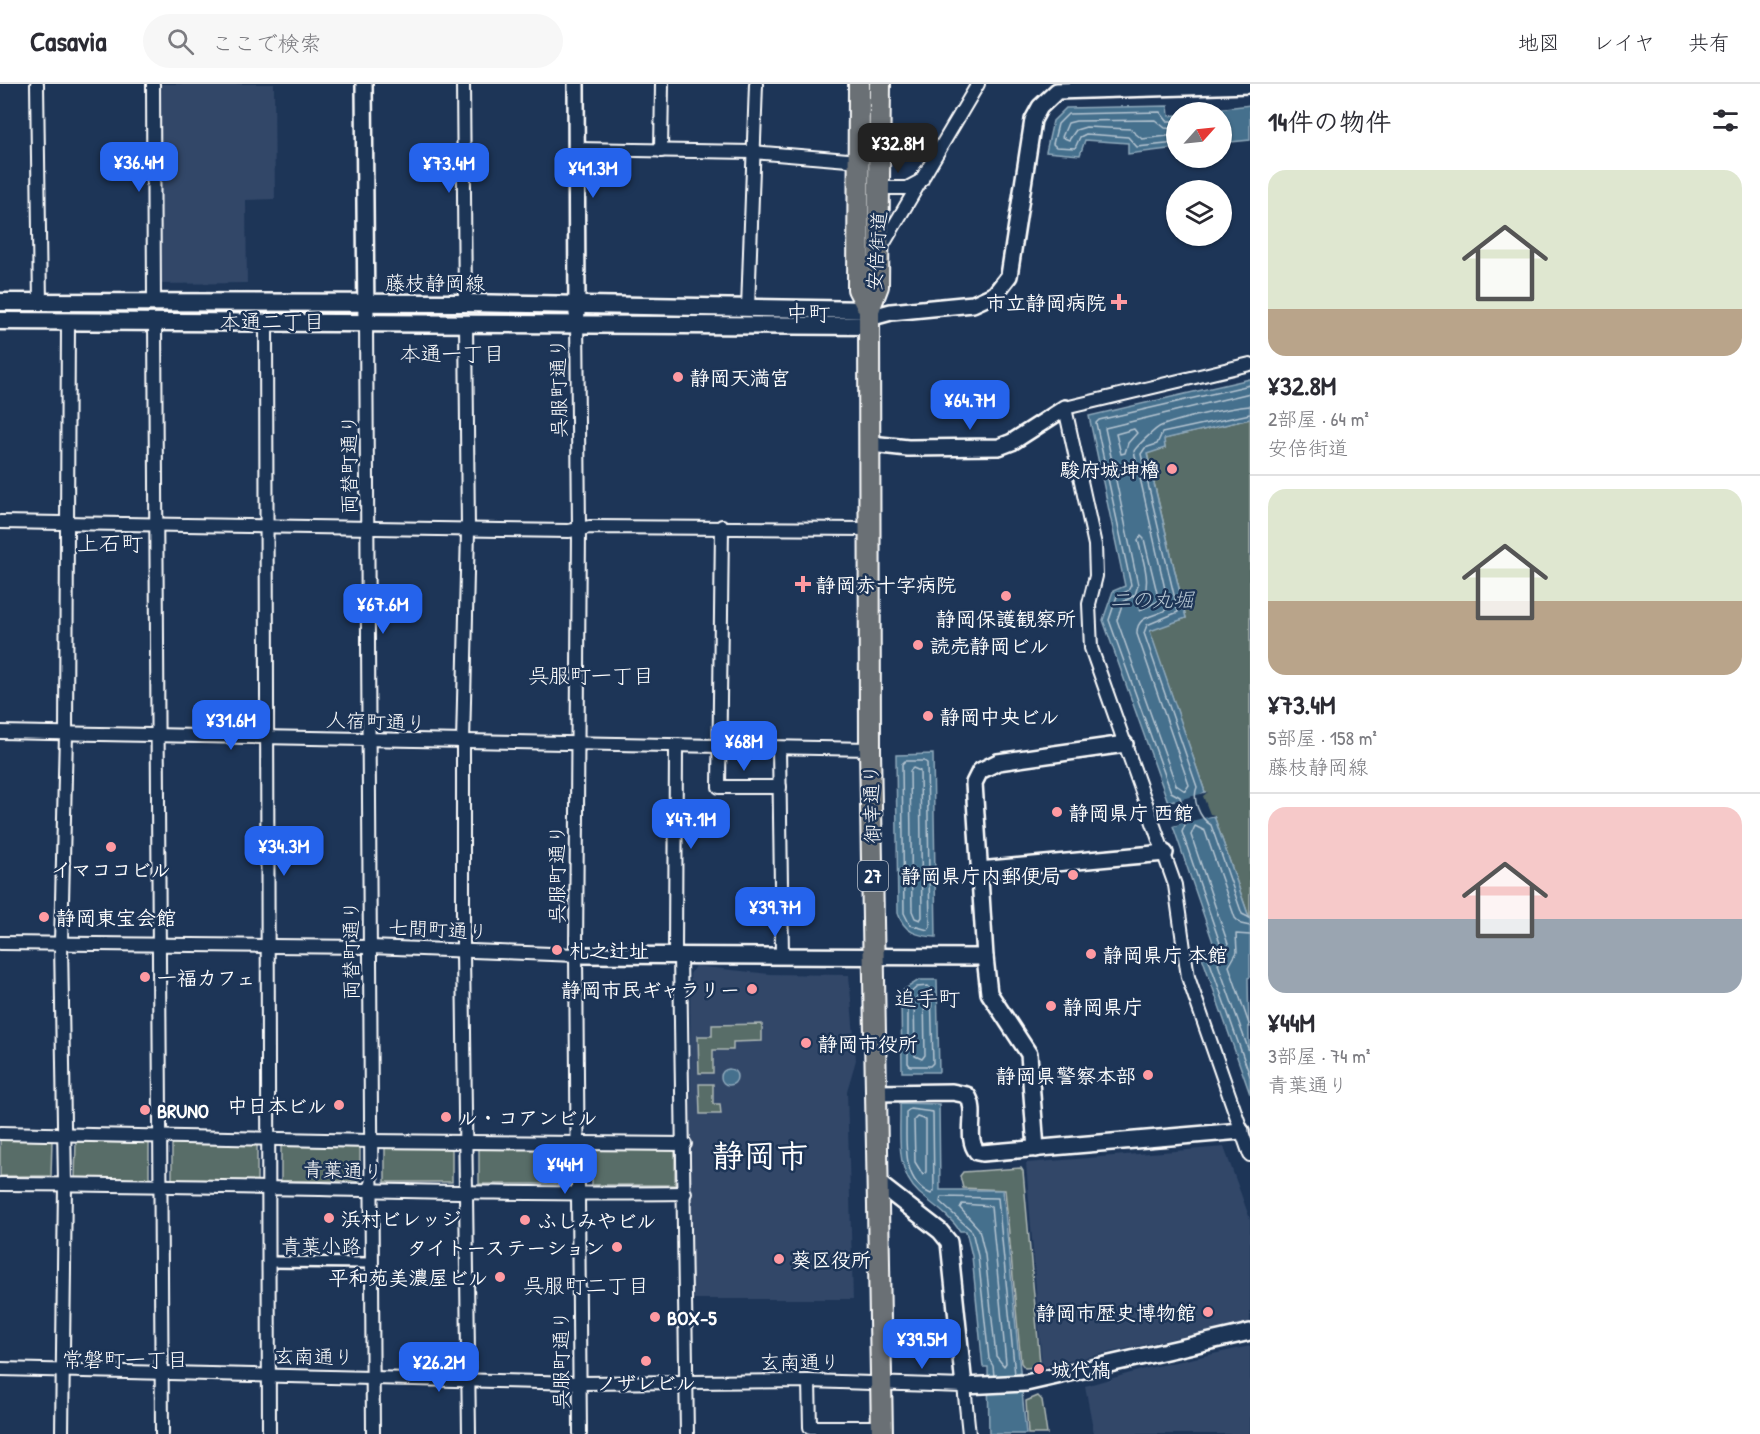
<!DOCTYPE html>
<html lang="ja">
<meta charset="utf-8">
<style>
:root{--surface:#fff;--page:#f7f7f7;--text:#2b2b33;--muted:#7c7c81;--line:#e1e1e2;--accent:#2563eb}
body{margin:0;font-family:"Patrick Hand","Klee One",sans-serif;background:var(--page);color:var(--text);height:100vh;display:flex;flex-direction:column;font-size:22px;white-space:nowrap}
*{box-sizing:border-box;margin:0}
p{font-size:20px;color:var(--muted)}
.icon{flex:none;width:33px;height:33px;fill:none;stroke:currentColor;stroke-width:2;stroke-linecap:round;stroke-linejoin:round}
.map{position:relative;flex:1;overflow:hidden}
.drawer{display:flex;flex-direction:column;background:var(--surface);width:510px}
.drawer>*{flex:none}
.needle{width:39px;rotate:63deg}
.controls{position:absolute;left:1166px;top:18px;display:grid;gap:12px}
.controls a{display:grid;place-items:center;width:66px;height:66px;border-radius:50%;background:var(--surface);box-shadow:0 2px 4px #0004;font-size:30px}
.price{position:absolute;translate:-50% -51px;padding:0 14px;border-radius:12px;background:var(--accent);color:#fff;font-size:20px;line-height:39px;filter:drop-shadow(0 2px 3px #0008)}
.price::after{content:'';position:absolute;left:50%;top:36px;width:18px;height:14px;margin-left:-9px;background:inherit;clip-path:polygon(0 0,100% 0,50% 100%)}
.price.active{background:#222;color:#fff}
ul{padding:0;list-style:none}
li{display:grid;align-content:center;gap:12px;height:318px;padding:0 18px}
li+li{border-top:2px solid var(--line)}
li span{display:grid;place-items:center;height:186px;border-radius:18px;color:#555}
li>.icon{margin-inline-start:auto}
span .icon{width:108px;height:108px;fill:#fffc;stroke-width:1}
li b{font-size:26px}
h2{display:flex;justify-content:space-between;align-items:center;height:72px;padding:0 18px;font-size:26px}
header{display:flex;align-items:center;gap:36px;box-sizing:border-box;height:84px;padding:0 30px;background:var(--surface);border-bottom:2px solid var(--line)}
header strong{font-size:28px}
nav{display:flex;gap:33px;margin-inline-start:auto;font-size:21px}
.search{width:420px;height:54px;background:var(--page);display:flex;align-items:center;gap:15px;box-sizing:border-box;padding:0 21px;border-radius:33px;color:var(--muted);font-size:22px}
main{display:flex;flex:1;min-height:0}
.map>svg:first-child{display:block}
</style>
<header>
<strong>Casavia</strong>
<div class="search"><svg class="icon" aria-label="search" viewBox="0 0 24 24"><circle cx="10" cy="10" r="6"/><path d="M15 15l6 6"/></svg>ここで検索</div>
<nav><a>地図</a><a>レイヤ</a><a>共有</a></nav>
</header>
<main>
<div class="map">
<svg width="1250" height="1350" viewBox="0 0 1250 1350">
<rect width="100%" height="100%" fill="#1d3557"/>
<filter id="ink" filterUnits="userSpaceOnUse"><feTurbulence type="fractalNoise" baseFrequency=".0167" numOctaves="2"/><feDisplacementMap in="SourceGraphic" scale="12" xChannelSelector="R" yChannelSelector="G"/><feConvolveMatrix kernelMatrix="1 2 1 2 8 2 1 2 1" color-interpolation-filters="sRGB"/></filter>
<g filter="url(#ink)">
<g fill="#304668">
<path d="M 160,0 L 274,0 L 275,115 L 246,116 L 247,199 L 162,200 Z"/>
<path d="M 695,882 L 770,890 L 849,891 L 856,976 L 847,1007 L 853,1215 L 692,1215 L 690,890 Z"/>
<path d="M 1224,1063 L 1250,1135 L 1250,1238 L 1042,1283 L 1026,1079 Z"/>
<path d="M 1250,1262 L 1250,1350 L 1094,1350 L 1085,1302 L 1148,1284 Z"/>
</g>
<g fill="#596d68" stroke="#acb6b4" stroke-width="1.5">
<path d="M 1250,335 L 1250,836 L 1214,732 L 1208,733 L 1200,710 L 1205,708 L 1149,546 L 1186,534 L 1147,369 L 1165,364 L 1163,355 Z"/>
<path d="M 762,940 L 762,957 L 733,958 L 733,966 L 713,966 L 713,989 L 699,989 L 698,952 L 712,952 L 712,941 Z"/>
<path d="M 699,1000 L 713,1000 L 713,1020 L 720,1020 L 721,1030 L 700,1030 Z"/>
<path d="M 0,1056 L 52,1056 L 51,1092 L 0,1092 Z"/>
<path d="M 76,1058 L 149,1059 L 149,1095 L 75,1094 Z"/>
<rect x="172" y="1058" width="85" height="40"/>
<rect x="281" y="1062" width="79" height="35"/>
<rect x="385" y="1063" width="67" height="35"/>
<rect x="479" y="1064" width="88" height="36"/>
<rect x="592" y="1066" width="83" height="35"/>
<path d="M 1021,1084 L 1023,1087 L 1040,1279 L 1037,1283 L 1025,1284 L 1021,1279 L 1005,1106 L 963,1104 L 960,1092 L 963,1088 Z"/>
<path d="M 1038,1312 L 1042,1316 L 1047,1350 L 1028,1350 L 1026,1317 Z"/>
</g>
<g fill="#456f8d" stroke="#8fa9bb" stroke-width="1.5">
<path d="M 1250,21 L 1250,56 L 1221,59 L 1221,28 L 1191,28 Z"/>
<path d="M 1168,22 L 1169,32 L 1176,31 L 1176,64 L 1128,70 L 1128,59 L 1085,56 L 1080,71 L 1046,68 L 1053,37 L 1066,24 Z"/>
<path d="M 1250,295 L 1250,335 L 1164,355 L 1165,364 L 1147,370 L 1186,534 L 1150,547 L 1205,708 L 1200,711 L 1208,733 L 1214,732 L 1250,836 L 1250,893 L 1248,894 L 1250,1010 L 1201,870 L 1215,864 L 1173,742 L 1182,739 L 1174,716 L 1168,718 L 1103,536 L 1113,507 L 1125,502 L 1089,332 Z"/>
<path d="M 933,670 L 936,853 C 918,852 904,849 898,829 L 896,671 Z"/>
<path d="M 919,896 L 937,896 L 939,988 L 902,988 L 901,915 L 902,907 Z"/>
<circle cx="729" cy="993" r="8"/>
<path d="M 900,1019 L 939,1020 L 940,1106 L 1003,1106 L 1026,1350 L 989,1350 L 988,1283 L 983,1283 L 972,1172 L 966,1147 L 960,1147 C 949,1131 933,1121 919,1109 C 894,1086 901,1049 900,1019 Z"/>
</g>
<path fill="#1d3557" d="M 1208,708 L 1203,712 L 1210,730 L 1215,731 L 1172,742 L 1172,739 L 1178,737 L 1172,719 L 1167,719 Z"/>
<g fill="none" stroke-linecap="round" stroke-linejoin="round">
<g stroke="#b5c5d1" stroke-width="1.5">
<path d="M 1176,37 L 1167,37 L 1160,28 L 1068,30 L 1058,40 L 1053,60 L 1056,63 L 1075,64 L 1080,53 L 1086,50 L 1128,53 L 1137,63 L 1176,59"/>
<path d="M 1176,45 L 1165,44 L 1155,36 L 1076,37 L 1068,39 L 1062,53 L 1069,56 L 1076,46 L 1086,43 L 1130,45 L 1142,55 L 1176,51"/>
<path d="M 1250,301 L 1099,336 L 1096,339 L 1131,501 L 1128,507 L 1117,512 L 1109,536 L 1171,708 L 1180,713 L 1187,736 L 1182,748 L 1221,862 L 1219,868 L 1209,876 L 1250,992"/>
<path d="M 1250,309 L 1105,344 L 1138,501 L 1135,511 L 1123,518 L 1117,536 L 1176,701 L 1185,707 L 1189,701 L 1137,550 C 1136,529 1159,534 1169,523 L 1134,367 C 1136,363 1157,343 1161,342 C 1182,334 1228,324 1250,322"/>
<path d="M 1250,330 L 1162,349 L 1157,360 L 1145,364 L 1141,370 L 1178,528 L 1147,541 L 1144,549 L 1197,703 C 1192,715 1199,734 1211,741 L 1242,830 L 1250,834"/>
<path d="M 1134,345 L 1137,349 L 1128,359 L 1125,369 L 1121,370 L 1116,350 Z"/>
<path d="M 1141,452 L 1144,455 L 1159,517 L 1140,526 L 1137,522 C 1155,503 1143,478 1138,456 Z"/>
<path d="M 905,677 L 924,677 L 927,679 L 930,843 L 928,846 L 910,841 L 904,829 L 902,680 Z"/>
<path d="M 913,684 L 920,687 L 922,833 L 920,836 L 915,834 L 912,827 L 910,687 Z"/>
<path d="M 1250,842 L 1241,840 L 1235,834 L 1205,747 L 1195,742 L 1191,751 L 1228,860 L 1227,869 L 1218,880 L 1250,970"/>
<path d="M 1250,851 L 1236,850 L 1237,868 L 1229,882 L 1250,943"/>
<path d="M 928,902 L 931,905 L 933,979 L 930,982 L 910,982 L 908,979 L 908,911 L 917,903 Z"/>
<path d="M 919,911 L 924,913 L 925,971 L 922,975 L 915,972 L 914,916 Z"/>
<path d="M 910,1025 L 933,1028 L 934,1107 L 931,1110 C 900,1096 907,1056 906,1028 Z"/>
<path d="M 917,1033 L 926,1036 L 926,1088 L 923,1091 L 915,1078 L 914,1036 Z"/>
<path d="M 962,1120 L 991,1122 L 1006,1279 L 1004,1282 L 996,1272 L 985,1171 L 979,1145 L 960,1124 Z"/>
<path d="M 994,1292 L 993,1282 L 989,1275 L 978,1172 L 972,1147 L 940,1118 L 941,1113 L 998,1114 L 1015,1291"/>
</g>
<defs>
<path id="pedestrian" d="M 269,1178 L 372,1179"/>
<g id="minor">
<path d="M 37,0 L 40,220"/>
<path d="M 153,0 L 154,218"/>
<path d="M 463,0 L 465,219"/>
<path d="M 576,65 L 752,68 L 860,77"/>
<path d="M 661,67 L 662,0"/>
<path d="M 879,104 L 907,104 L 922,96"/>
<path d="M 881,164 L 978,0"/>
<path d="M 748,224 L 756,0"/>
<path d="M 577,232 L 579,444 L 576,871 L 580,1350"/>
<path d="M 266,237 L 269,1350"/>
<path d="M 155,238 L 162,1350"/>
<path d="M 366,238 L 373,1350"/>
<path d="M 466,239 L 468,446 L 463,659 L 463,868 L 469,1350"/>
<path d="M 1250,280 L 1065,324 L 1095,461 L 1096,492 L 1089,520 L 1091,564 L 1175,801 L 1188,893 L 1250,1071"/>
<path d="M 0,438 L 569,447 L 590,443 L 869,445"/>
<path d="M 722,442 L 719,703 L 780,703"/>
<path d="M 0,648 L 870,665"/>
<path d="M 779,664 L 782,870"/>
<path d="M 0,859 L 370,863 L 576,871"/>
<path d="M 675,870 L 676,662"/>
<path d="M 680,870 L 687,1350"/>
<path d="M 0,1049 L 370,1057 L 685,1060"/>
<path d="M 0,1100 C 229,1100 457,1112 685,1109"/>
<path d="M 0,1285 L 579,1299 L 809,1297 L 964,1302 L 969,1350"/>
<path d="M 809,1297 L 810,1343 L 882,1343"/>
<path d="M 62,1350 L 65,1100 L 61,859 L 66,650 L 68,237"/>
</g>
<g id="tertiary">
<path d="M 364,0 L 366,238"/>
<path d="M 576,0 L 577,230"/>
<path d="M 869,234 L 891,228 L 973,220 L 995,210 L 1009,192 L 1033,36 L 1040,23 L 1057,7 L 1250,1"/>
<path d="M 871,360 L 908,364 L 999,363 L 1012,358 L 1065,324"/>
<path d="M 979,786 L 1165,769"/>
<path d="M 576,871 L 985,873 L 974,699 L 980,687 L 998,678 L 1125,660"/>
<path d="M 985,873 L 989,909 L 1029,970 L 1036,1065"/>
<path d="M 876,1009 L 952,1008 L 967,1011 C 979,1027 964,1052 977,1068 L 982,1069 L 1241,1047"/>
<path d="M 877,1098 L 940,1147 L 949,1158 L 964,1302 L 1026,1299 L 1250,1248"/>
</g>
<g id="secondary">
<path d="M 0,218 L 465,219 L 869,226"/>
<path d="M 0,237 L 869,242"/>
</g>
<g id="primary">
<path d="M 859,0 L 858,205 L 869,226"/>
<path d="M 880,0 L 878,202 L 869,226 L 870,665 L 882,1350"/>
</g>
</defs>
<use href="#pedestrian" stroke="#fff" stroke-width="14"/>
<use href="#minor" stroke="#fff" stroke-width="16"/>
<use href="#tertiary" stroke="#fff" stroke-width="20"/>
<use href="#secondary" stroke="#fff" stroke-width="21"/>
<use href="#primary" stroke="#fff" stroke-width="24"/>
<use href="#pedestrian" stroke="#1d3557" stroke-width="9"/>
<use href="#minor" stroke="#1d3557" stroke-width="12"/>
<use href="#tertiary" stroke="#1d3557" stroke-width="15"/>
<use href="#secondary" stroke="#1d3557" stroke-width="16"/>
<use href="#primary" stroke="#6a7074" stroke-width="20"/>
</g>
</g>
<g fill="#ff9aa2" stroke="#1d3557" stroke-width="2">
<path d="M1116 209h6v6h6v6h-6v6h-6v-6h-6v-6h6z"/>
<circle cx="678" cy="293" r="6"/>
<circle cx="1172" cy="385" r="6"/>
<path d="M800 491h6v6h6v6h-6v6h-6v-6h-6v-6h6z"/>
<circle cx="1006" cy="512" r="6"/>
<circle cx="918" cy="561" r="6"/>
<circle cx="928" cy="632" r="6"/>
<circle cx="1057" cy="728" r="6"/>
<circle cx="111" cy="763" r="6"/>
<circle cx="1073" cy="791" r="6"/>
<circle cx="44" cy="833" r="6"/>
<circle cx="557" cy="866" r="6"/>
<circle cx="1091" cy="870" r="6"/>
<circle cx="145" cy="893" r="6"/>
<circle cx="752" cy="905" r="6"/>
<circle cx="1051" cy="922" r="6"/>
<circle cx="806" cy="959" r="6"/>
<circle cx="1148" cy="991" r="6"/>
<circle cx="339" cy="1021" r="6"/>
<circle cx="145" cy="1026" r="6"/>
<circle cx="446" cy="1033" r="6"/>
<circle cx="329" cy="1134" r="6"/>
<circle cx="525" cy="1136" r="6"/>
<circle cx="617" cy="1163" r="6"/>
<circle cx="779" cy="1175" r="6"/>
<circle cx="500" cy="1193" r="6"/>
<circle cx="1208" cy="1228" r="6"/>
<circle cx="655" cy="1233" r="6"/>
<circle cx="646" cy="1277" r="6"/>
<circle cx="1039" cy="1285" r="6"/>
</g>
<g text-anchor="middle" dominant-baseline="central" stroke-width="5" stroke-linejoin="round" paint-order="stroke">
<rect fill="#1d3557" stroke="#bbc2cd" stroke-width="1.5" x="858" y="777" width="30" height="30" rx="4.5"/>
<g font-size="18" font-weight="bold" fill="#fff">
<text x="873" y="792">27</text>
</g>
<g font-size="20" fill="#fff" stroke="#1d3557">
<text transform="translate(876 167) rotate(-86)">安倍街道</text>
<text x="435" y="198">藤枝静岡線</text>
<text transform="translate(558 304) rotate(-91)">呉服町通り</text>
<text transform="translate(348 380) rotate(-90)">両替町通り</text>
<text transform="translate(376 637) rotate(2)">人宿町通り</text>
<text transform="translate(871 720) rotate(-91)">御幸通り</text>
<text transform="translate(556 790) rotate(-90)">呉服町通り</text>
<text transform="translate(438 845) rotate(3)">七間町通り</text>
<text transform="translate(350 866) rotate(-90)">両替町通り</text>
<text transform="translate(343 1086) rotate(2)">青葉通り</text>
<text x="321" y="1161">青葉小路</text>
<text transform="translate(314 1272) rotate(1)">玄南通り</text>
<text transform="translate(560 1276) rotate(-90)">呉服町通り</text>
<text x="800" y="1277">玄南通り</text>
</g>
<g font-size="20" font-weight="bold" fill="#fff" stroke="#1d3557" text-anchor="start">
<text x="1106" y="218" text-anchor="end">市立静岡病院</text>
<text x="690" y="293">静岡天満宮</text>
<text x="1160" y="385" text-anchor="end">駿府城坤櫓</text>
<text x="816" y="500">静岡赤十字病院</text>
<text x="1006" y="534" text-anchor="middle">静岡保護観察所</text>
<text x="930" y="561">読売静岡ビル</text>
<text x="940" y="632">静岡中央ビル</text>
<text x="1069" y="728">静岡県庁 西館</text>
<text x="111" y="785" text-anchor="middle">イマココビル</text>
<text x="1061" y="791" text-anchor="end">静岡県庁内郵便局</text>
<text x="56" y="833">静岡東宝会館</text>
<text x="569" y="866">札之辻址</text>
<text x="1103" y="870">静岡県庁 本館</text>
<text x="157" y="893">一福カフェ</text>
<text x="740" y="905" text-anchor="end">静岡市民ギャラリー</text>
<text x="1063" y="922">静岡県庁</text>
<text x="818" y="959">静岡市役所</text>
<text x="1136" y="991" text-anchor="end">静岡県警察本部</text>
<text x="327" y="1021" text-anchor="end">中日本ビル</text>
<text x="157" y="1026">BRUNO</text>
<text x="458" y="1033">ル・コアンビル</text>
<text x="341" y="1134">浜村ビレッジ</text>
<text x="537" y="1136">ふしみやビル</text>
<text x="605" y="1163" text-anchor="end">タイトーステーション</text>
<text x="791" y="1175">葵区役所</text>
<text x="488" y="1193" text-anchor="end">平和苑美濃屋ビル</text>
<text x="1196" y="1228" text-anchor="end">静岡市歴史博物館</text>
<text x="667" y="1233">BOX-5</text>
<text x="1051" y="1285">城代𣘺</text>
<text x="646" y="1298" text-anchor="middle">ノザレビル</text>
</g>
<g font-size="21" fill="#fff" stroke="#1d3557">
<text x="272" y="237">本通二丁目</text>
<text x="452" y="269">本通一丁目</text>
<text x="591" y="591">呉服町一丁目</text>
<text x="586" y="1201">呉服町二丁目</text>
<text x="125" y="1275">常磐町一丁目</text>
</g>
<g font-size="21" font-style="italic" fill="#b5c5d1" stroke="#1d3557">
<text x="1152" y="515">二の丸堀</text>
</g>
<g font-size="22" fill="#fff" stroke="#1d3557">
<text x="808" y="229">中町</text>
<text x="110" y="459">上石町</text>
<text x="927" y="914">追手町</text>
</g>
<g font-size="32" font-weight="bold" fill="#fff" stroke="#1d3557">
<text x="760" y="1071">静岡市</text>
</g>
</g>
</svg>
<div class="controls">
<a><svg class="needle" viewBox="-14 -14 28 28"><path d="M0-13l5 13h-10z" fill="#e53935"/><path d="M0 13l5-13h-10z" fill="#7c7c81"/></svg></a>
<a><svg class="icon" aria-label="layers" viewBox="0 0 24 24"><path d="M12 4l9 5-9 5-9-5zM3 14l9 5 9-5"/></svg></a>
</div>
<b class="price active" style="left:898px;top:90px">¥32.8M</b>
<b class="price" style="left:139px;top:109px">¥36.4M</b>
<b class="price" style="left:449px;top:110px">¥73.4M</b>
<b class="price" style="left:593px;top:115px">¥41.3M</b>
<b class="price" style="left:970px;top:347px">¥64.7M</b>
<b class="price" style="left:383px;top:551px">¥67.6M</b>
<b class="price" style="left:231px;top:667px">¥31.6M</b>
<b class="price" style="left:744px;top:688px">¥68M</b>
<b class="price" style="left:691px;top:766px">¥47.1M</b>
<b class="price" style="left:284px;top:793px">¥34.3M</b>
<b class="price" style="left:775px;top:854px">¥39.7M</b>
<b class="price" style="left:565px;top:1111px">¥44M</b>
<b class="price" style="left:922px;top:1286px">¥39.5M</b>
<b class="price" style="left:439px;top:1309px">¥26.2M</b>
</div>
<section class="drawer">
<h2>14件の物件<svg class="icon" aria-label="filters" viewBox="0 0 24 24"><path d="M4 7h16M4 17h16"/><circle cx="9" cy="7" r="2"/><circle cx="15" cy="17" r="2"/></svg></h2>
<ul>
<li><span style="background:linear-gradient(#dfe7d0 75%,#b9a48a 0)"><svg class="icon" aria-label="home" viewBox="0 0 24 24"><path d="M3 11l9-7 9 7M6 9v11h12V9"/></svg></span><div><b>¥32.8M</b><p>2部屋 · 64 m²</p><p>安倍街道</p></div></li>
<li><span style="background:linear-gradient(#dfe7d0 60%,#b9a48a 0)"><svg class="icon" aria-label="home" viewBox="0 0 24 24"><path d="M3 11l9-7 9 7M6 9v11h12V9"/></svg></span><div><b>¥73.4M</b><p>5部屋 · 158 m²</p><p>藤枝静岡線</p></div></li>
<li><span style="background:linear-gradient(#f6c9c9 60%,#9aa5b1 0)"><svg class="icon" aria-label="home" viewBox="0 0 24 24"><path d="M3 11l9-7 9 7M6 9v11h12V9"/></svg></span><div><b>¥44M</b><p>3部屋 · 74 m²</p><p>青葉通り</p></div></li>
</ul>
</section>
</main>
